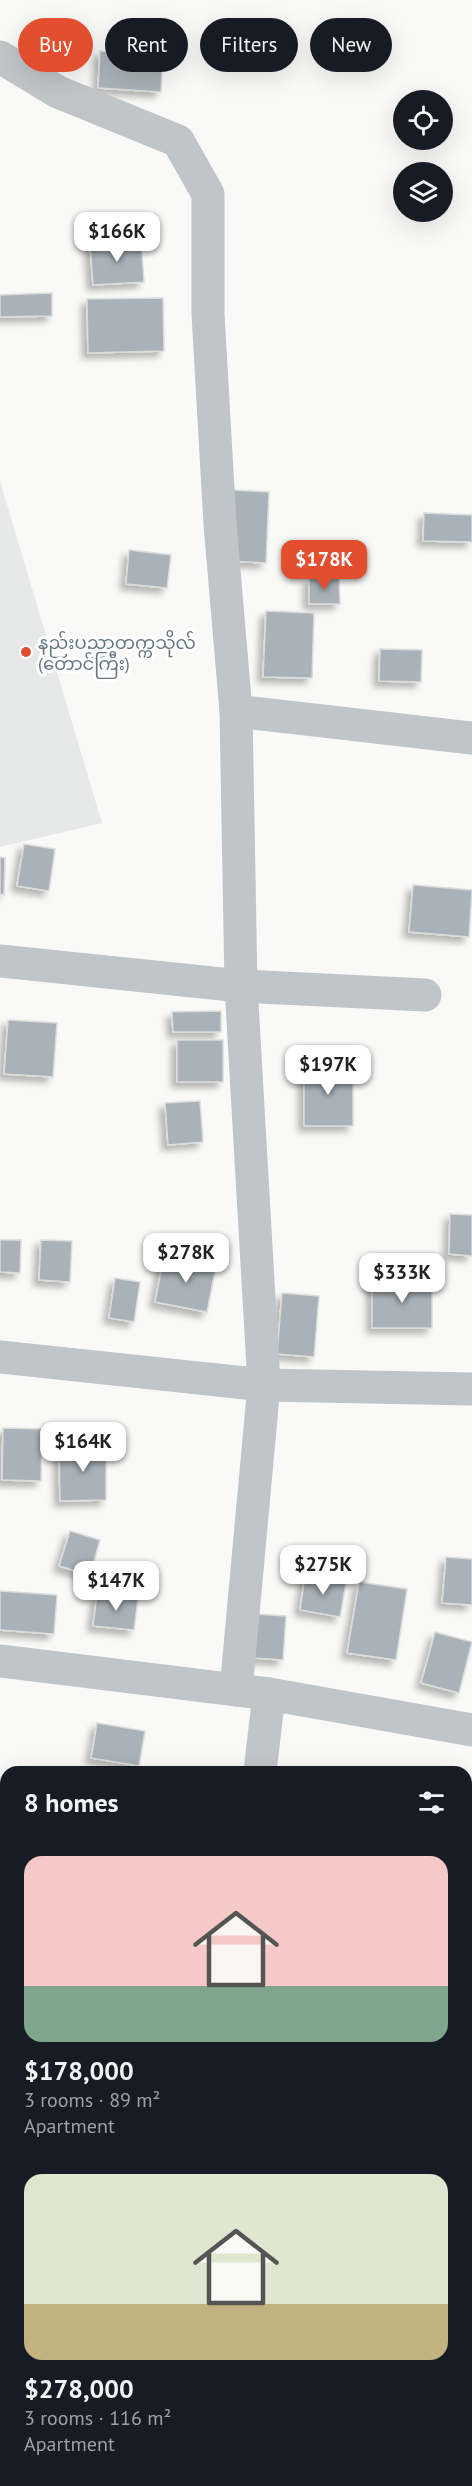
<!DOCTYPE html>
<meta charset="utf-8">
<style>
:root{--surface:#171b24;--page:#242831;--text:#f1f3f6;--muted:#9ea1a6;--accent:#e24e2e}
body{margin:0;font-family:"PT Sans","Noto Sans Myanmar",sans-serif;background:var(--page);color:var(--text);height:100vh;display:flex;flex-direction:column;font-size:22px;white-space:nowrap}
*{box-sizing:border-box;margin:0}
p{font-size:20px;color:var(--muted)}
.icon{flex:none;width:33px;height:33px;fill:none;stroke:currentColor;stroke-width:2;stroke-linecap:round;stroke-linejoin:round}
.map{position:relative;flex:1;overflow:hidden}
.panel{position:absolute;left:0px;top:1766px;width:472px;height:722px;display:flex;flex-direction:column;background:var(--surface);border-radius:18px 18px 0 0;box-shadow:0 6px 24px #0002}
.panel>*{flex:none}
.guide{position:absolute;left:18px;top:18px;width:436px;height:54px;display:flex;gap:12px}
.fabs{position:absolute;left:393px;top:90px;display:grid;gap:12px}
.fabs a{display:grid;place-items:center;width:60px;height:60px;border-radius:50%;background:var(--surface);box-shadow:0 6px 24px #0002;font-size:30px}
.price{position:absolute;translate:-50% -51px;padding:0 14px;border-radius:12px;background:#fff;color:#222;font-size:20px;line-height:39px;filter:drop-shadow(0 2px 3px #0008)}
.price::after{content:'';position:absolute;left:50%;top:36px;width:18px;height:14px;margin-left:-9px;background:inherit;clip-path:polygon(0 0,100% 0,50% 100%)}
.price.on{background:var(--accent);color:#fff}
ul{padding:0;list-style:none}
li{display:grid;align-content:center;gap:12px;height:318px;padding:0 24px}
li span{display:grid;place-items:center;height:186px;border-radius:18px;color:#555}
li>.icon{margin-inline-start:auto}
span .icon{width:108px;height:108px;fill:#fffc;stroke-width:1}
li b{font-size:26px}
h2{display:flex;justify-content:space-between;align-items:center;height:72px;padding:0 24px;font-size:26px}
.tag{padding:0 21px;border-radius:27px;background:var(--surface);box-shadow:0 6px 24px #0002;font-size:21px;line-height:54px}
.tag.on{background:var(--accent);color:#fff}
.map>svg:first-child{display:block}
</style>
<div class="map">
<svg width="472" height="2486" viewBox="0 0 472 2486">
<defs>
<filter id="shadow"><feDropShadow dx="-5.5" dy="5.5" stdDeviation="3" flood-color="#0004"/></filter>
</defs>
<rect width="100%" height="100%" fill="#f9f9f7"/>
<path fill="#e7e8e8" d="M 0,481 L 102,823 L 0,847 Z"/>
<g fill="#a9b2b8" stroke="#dbdbd9" stroke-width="1.5" filter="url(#shadow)">
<path d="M 100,51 L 163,55 L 161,92 L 98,88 Z"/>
<path d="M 141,240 L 144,282 L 93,285 L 90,244 Z"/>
<path d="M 52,293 L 52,316 L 0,317 L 0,295 Z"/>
<path d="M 163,298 L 164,351 L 88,353 L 87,299 Z"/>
<path d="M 232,490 L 269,492 L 266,563 L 229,561 Z"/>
<path d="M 424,513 L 472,515 L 472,542 L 423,541 Z"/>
<path d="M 129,550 L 171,555 L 167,588 L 126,584 Z"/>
<path d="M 339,577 L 340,604 L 309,604 L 309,578 Z"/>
<path d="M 266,611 L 314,613 L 312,678 L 263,677 Z"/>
<path d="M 380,649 L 422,650 L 421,682 L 379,681 Z"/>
<path d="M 24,844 L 55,849 L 49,891 L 17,886 Z"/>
<path d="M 0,857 L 5,858 L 4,895 L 0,894 Z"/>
<path d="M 413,885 L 472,890 L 469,937 L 409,932 Z"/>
<path d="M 221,1011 L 221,1032 L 173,1032 L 172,1012 Z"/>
<path d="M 8,1020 L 57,1023 L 53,1077 L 4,1074 Z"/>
<rect x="177" y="1040" width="46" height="42"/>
<rect x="304" y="1066" width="49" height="60"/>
<path d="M 200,1101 L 203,1142 L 168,1145 L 165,1103 Z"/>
<path d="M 450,1214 L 472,1215 L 472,1256 L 449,1254 Z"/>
<path d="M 0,1240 L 21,1240 L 20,1273 L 0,1272 Z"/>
<path d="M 41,1240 L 72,1241 L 70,1282 L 39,1280 Z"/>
<path d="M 164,1256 L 216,1266 L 207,1312 L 155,1302 Z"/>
<path d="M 115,1278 L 140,1282 L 134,1322 L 109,1318 Z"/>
<rect x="372" y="1280" width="60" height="48"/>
<path d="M 282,1293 L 319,1296 L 314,1357 L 277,1354 Z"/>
<path d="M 3,1428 L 42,1429 L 41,1481 L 2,1480 Z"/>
<path d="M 106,1445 L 106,1500 L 60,1501 L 59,1446 Z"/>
<path d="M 70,1531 L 100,1540 L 90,1575 L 59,1566 Z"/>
<path d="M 446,1557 L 472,1559 L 472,1605 L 442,1603 Z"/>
<path d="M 305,1576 L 346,1583 L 340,1617 L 300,1610 Z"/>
<path d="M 359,1582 L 407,1589 L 396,1660 L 347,1653 Z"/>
<path d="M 0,1591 L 57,1595 L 54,1634 L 0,1630 Z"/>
<path d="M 97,1594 L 138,1598 L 134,1630 L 93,1626 Z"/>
<path d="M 255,1614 L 286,1616 L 283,1660 L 253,1658 Z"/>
<path d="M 435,1632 L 472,1642 L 459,1693 L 421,1683 Z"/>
<path d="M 97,1723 L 145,1731 L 139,1766 L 91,1758 Z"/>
<path d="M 0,1888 L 6,1890 L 6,1946 L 0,1945 Z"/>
<path d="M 466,1983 L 472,1984 L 470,2011 L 466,2010 Z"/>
<path d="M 466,2384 L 472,2385 L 472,2442 L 466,2441 Z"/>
</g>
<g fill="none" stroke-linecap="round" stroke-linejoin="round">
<g stroke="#c0c5c9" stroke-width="33">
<path d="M 0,57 L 58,92 L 178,141 L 208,194 L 208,314 L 220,524 L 236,711 L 241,986 L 264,1385 L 236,1690"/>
<path d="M 236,711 L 472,738"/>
<path d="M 0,961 L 241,986 L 425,995"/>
<path d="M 0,1357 L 264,1385 L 472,1389"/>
<path d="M 0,1661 L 269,1694 L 472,1730"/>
<path d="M 260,1772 L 269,1694"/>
<path d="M 0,2000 L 6,2002"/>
<path d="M 469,2149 L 472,2139"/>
<path d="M 0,2358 L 6,2359"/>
<path d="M 466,2476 L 472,2478"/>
<path d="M 32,2486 L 34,2481"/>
</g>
</g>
<circle fill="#e24e2e" stroke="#fff" stroke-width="2" cx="26" cy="652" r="6"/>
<g text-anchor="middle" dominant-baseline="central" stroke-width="6" stroke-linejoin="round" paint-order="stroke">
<g font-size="18" fill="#647681" stroke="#fff" text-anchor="start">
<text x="38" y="642">နည်းပညာတက္ကသိုလ်<tspan x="38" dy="21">(တောင်ကြီး)</tspan></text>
</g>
</g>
</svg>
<div class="fabs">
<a><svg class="icon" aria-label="locate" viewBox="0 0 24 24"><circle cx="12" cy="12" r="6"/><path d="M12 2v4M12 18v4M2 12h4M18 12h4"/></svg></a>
<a><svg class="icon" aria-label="layers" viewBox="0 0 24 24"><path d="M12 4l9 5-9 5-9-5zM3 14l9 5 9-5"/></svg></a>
</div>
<b class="price" style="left:117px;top:263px">$166K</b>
<b class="price on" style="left:324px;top:591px">$178K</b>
<b class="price" style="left:328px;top:1096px">$197K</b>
<b class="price" style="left:186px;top:1284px">$278K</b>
<b class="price" style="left:402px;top:1304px">$333K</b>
<b class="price" style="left:83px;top:1473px">$164K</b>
<b class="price" style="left:323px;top:1596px">$275K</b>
<b class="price" style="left:116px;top:1612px">$147K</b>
<div class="guide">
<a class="tag on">Buy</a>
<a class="tag">Rent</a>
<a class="tag">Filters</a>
<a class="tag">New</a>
</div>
<section class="panel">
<h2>8 homes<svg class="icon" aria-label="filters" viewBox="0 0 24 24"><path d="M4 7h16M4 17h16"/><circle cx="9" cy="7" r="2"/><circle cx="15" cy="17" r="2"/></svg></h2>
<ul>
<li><span style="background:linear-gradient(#f6c9c9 70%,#7fa58c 0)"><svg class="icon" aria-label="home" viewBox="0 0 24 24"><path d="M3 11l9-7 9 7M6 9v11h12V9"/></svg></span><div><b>$178,000</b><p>3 rooms · 89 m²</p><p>Apartment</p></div></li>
<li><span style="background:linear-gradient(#dfe7d0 70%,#c2b280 0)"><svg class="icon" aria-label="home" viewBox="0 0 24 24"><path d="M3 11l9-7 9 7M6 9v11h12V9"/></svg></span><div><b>$278,000</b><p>3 rooms · 116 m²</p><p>Apartment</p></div></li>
</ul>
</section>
</div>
